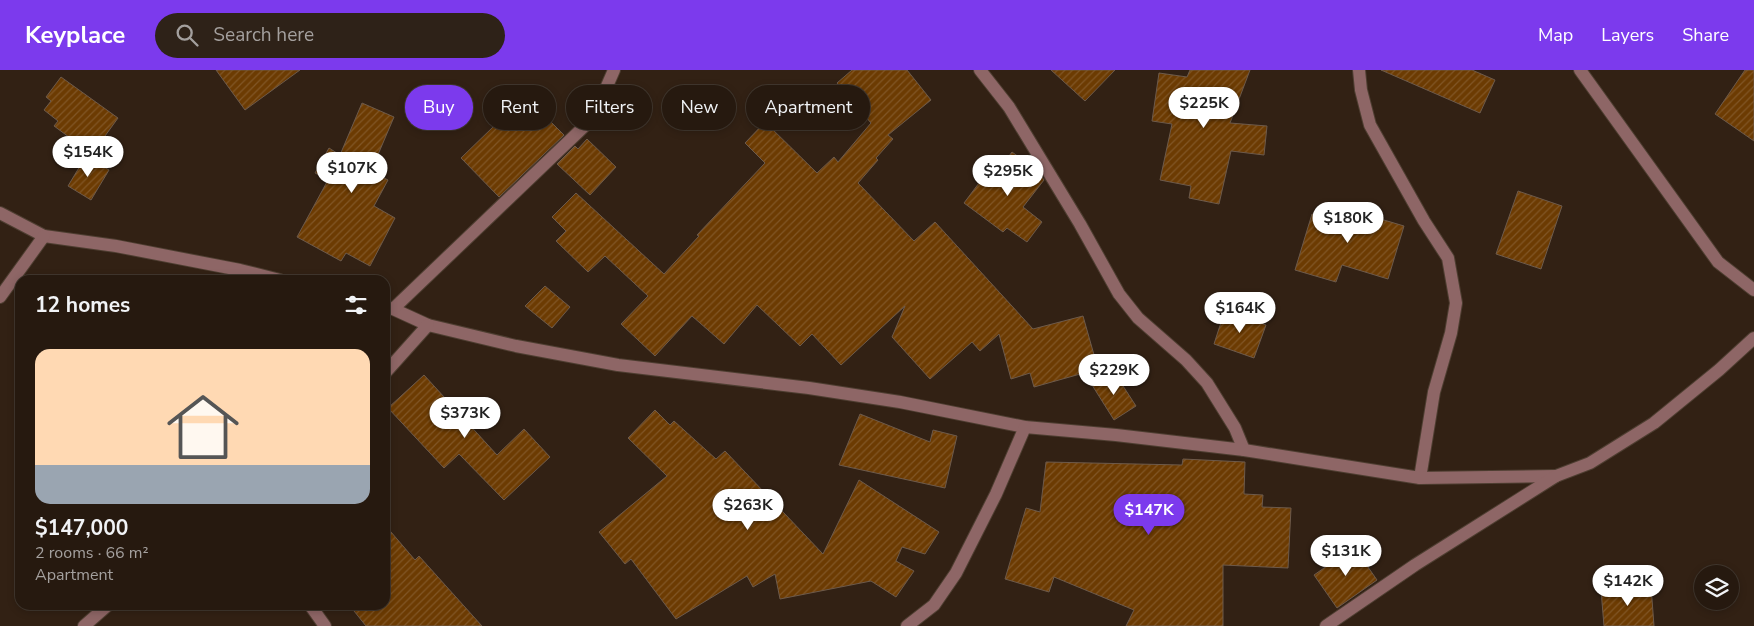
<!DOCTYPE html>
<meta charset="utf-8">
<style>
:root{--surface:#26190f;--page:#2e2218;--text:#f1f3f6;--muted:#a4a09e;--line:#42382f;--accent:#7c3aed}
body{margin:0;font-family:"Nunito Sans",sans-serif;background:var(--page);color:var(--text);height:100vh;display:flex;flex-direction:column;font-size:19px;white-space:nowrap}
*{box-sizing:border-box;margin:0}
p{font-size:16px;color:var(--muted)}
.icon{flex:none;width:28px;height:28px;fill:none;stroke:currentColor;stroke-width:2;stroke-linecap:round;stroke-linejoin:round}
.map{position:relative;flex:1;overflow:hidden}
.details{position:absolute;left:15px;top:205px;width:375px;height:335px;display:flex;flex-direction:column;background:var(--surface);border-radius:15px;box-shadow:0 2px 8px #0003,0 0 0 1px var(--line)}
.details>*{flex:none}
.banner{position:absolute;left:405px;top:15px;width:475px;height:45px;display:flex;gap:10px}
.controls{position:absolute;left:1694px;top:495px;display:grid;gap:10px}
.controls a{display:grid;place-items:center;width:45px;height:45px;border-radius:50%;background:var(--surface);box-shadow:0 2px 8px #0003,0 0 0 1px var(--line);font-size:25px}
.price{position:absolute;translate:-50% -42px;padding:0 11px;border-radius:18px;background:#fff;color:#222;font-size:16px;line-height:32px;filter:drop-shadow(0 1px 2px #0008)}
.price::after{content:'';position:absolute;left:50%;top:30px;width:15px;height:11px;margin-left:-8px;background:inherit;clip-path:polygon(0 0,100% 0,50% 100%)}
.price.selected{background:var(--accent);color:#fff}
ul{padding:0;list-style:none}
li{display:grid;align-content:center;gap:10px;height:265px;padding:0 20px}
li+li{border-top:1px solid var(--line)}
li span{display:grid;place-items:center;height:155px;border-radius:15px;color:#555}
li>.icon{margin-inline-start:auto}
span .icon{width:90px;height:90px;fill:#fffc;stroke-width:1}
li b{font-size:21px}
h2{display:flex;justify-content:space-between;align-items:center;height:60px;padding:0 20px;font-size:21px}
.tag{padding:0 18px;border-radius:22px;background:var(--surface);box-shadow:0 2px 8px #0003,0 0 0 1px var(--line);font-size:18px;line-height:45px}
.tag.selected{background:var(--accent);color:#fff}
header{display:flex;align-items:center;gap:30px;box-sizing:border-box;height:70px;padding:0 25px;background:var(--accent);color:#fff}
header strong{font-size:24px}
nav{display:flex;gap:28px;margin-inline-start:auto;font-size:18px}
.search{width:350px;height:45px;background:var(--page);display:flex;align-items:center;gap:12px;box-sizing:border-box;padding:0 18px;border-radius:28px;color:var(--muted);font-size:19px}
.map>svg:first-child{display:block}
</style>
<header>
<strong>Keyplace</strong>
<div class="search"><svg class="icon" aria-label="search" viewBox="0 0 24 24"><circle cx="10" cy="10" r="6"/><path d="M15 15l6 6"/></svg>Search here</div>
<nav><a>Map</a><a>Layers</a><a>Share</a></nav>
</header>
<div class="map">
<svg width="1754" height="556" viewBox="0 0 1754 556">
<defs>
<pattern id="building-hatch" width="6" height="6" patternUnits="userSpaceOnUse" patternTransform="scale(1.25)"><rect width="6" height="6" fill="#6c3b02"/><path d="M-1 1l2-2M0 6l6-6M5 7l2-2" fill="none" stroke="#815626"/></pattern>
</defs>
<rect width="100%" height="100%" fill="#322114"/>
<g fill="url(#building-hatch)" stroke="#6d5a4b">
<path d="M 216,0 L 300,0 L 245,40 Z"/>
<path d="M 852,0 L 907,0 L 931,30 L 888,65 L 893,69 L 876,88 L 878,90 L 858,113 L 914,171 L 935,152 L 1033,259 L 1083,246 L 1098,299 L 1034,317 L 1030,303 L 1011,309 L 999,264 L 980,281 L 972,272 L 930,309 L 892,267 L 905,236 L 841,295 L 812,264 L 800,276 L 757,235 L 724,274 L 692,246 L 655,286 L 621,254 L 648,226 L 605,186 L 588,202 L 556,171 L 566,161 L 552,147 L 576,123 L 664,204 L 699,166 L 697,165 L 765,93 L 745,73 L 765,52 L 817,103 L 834,87 L 838,92 L 871,53 L 837,13 Z"/>
<path d="M 1051,0 L 1115,0 L 1085,31 Z"/>
<path d="M 1190,0 L 1250,0 L 1230,53 L 1267,56 L 1264,85 L 1231,81 L 1219,134 L 1189,128 L 1191,116 L 1160,110 L 1172,54 L 1152,51 L 1159,3 L 1187,7 Z"/>
<path d="M 1381,0 L 1472,0 L 1495,10 L 1480,43 Z"/>
<path d="M 1745,0 L 1754,0 L 1754,71 L 1715,44 Z"/>
<path d="M 61,7 L 118,48 L 92,84 L 54,56 L 58,51 L 44,40 L 51,31 L 46,27 Z"/>
<path d="M 525,26 L 564,65 L 499,127 L 461,88 Z"/>
<path d="M 362,33 L 394,47 L 371,101 L 388,110 L 374,136 L 395,148 L 370,196 L 346,183 L 341,191 L 297,167 L 328,110 L 315,103 L 329,78 L 340,85 Z"/>
<path d="M 587,69 L 616,97 L 590,125 L 557,94 L 575,76 L 578,79 Z"/>
<path d="M 1012,82 L 1038,101 L 1044,110 L 1023,137 L 1042,152 L 1027,172 L 1007,158 L 1003,162 L 964,133 L 991,97 L 997,102 Z"/>
<path d="M 86,86 L 109,100 L 91,130 L 68,116 Z"/>
<path d="M 1518,121 L 1562,136 L 1541,199 L 1496,184 Z"/>
<path d="M 1327,133 L 1404,156 L 1388,209 L 1342,195 L 1336,212 L 1295,200 L 1312,144 L 1323,147 Z"/>
<path d="M 545,216 L 570,237 L 552,258 L 525,236 Z"/>
<path d="M 1225,240 L 1266,255 L 1254,288 L 1214,274 Z"/>
<path d="M 1114,302 L 1136,336 L 1114,350 L 1092,315 Z"/>
<path d="M 424,305 L 497,385 L 524,359 L 550,387 L 504,430 L 459,384 L 444,398 L 388,338 Z"/>
<path d="M 655,340 L 670,355 L 674,351 L 716,389 L 725,381 L 823,484 L 859,410 L 939,462 L 925,484 L 902,477 L 896,491 L 914,501 L 896,527 L 871,511 L 780,529 L 775,504 L 753,517 L 747,506 L 676,549 L 631,489 L 625,494 L 599,462 L 667,406 L 628,368 Z"/>
<path d="M 860,344 L 930,372 L 933,360 L 957,366 L 945,418 L 839,395 Z"/>
<path d="M 1183,389 L 1245,392 L 1244,424 L 1263,425 L 1262,437 L 1291,438 L 1288,498 L 1223,495 L 1223,556 L 1126,556 L 1134,540 L 1054,507 L 1049,522 L 1005,509 L 1026,438 L 1040,442 L 1046,392 L 1182,395 Z"/>
<path d="M 385,455 L 415,490 L 419,486 L 482,556 L 366,556 L 354,541 L 362,535 L 385,535 Z"/>
<path d="M 1354,477 L 1377,510 L 1337,538 L 1314,505 Z"/>
<path d="M 1651,516 L 1654,556 L 1604,556 L 1601,520 Z"/>
</g>
<g fill="none" stroke-linecap="round" stroke-linejoin="round">
<defs>
<g id="minor">
<path d="M 980,0 L 1009,37 L 1080,154 L 1119,224 L 1138,248 L 1186,290 L 1207,313 L 1235,358 L 1244,380"/>
<path d="M 1359,0 L 1361,20 L 1370,55 L 1424,151 L 1448,188 L 1456,233 L 1451,263 L 1434,322 L 1420,408"/>
<path d="M 1580,0 L 1718,192 L 1754,220"/>
<path d="M 0,143 L 44,166 L 116,176 L 240,200 L 280,210"/>
<path d="M 0,227 L 44,166"/>
<path d="M 385,237 L 393,239 L 428,255 L 516,276 L 618,295 L 809,318 L 900,332 L 1025,357 L 1116,365 L 1244,380 L 1420,408 L 1556,406"/>
<path d="M 393,239 L 593,48 L 614,0"/>
<path d="M 385,303 L 428,255"/>
<path d="M 310,535 L 325,556"/>
<path d="M 84,556 L 108,535"/>
<path d="M 907,556 L 934,535 L 956,503 L 996,424 L 1025,357"/>
<path d="M 1326,556 L 1415,495 L 1556,406 L 1590,393 L 1654,353 L 1719,300 L 1754,268"/>
</g>
</defs>
<use href="#minor" stroke="#4e3e31" stroke-width="14"/>
<use href="#minor" stroke="#8e6666" stroke-width="12"/>
</g>
</svg>
<div class="controls">
<a><svg class="icon" aria-label="layers" viewBox="0 0 24 24"><path d="M12 4l9 5-9 5-9-5zM3 14l9 5 9-5"/></svg></a>
</div>
<b class="price" style="left:1204px;top:59px">$225K</b>
<b class="price" style="left:88px;top:108px">$154K</b>
<b class="price" style="left:352px;top:124px">$107K</b>
<b class="price" style="left:1008px;top:127px">$295K</b>
<b class="price" style="left:1348px;top:174px">$180K</b>
<b class="price" style="left:1240px;top:264px">$164K</b>
<b class="price" style="left:1114px;top:326px">$229K</b>
<b class="price" style="left:465px;top:369px">$373K</b>
<b class="price" style="left:748px;top:461px">$263K</b>
<b class="price selected" style="left:1149px;top:466px">$147K</b>
<b class="price" style="left:1346px;top:507px">$131K</b>
<b class="price" style="left:1628px;top:537px">$142K</b>
<div class="banner">
<a class="tag selected">Buy</a>
<a class="tag">Rent</a>
<a class="tag">Filters</a>
<a class="tag">New</a>
<a class="tag">Apartment</a>
</div>
<section class="details">
<h2>12 homes<svg class="icon" aria-label="filters" viewBox="0 0 24 24"><path d="M4 7h16M4 17h16"/><circle cx="9" cy="7" r="2"/><circle cx="15" cy="17" r="2"/></svg></h2>
<ul>
<li><span style="background:linear-gradient(#ffd9b3 75%,#9aa5b1 0)"><svg class="icon" aria-label="home" viewBox="0 0 24 24"><path d="M3 11l9-7 9 7M6 9v11h12V9"/></svg></span><div><b>$147,000</b><p>2 rooms · 66 m²</p><p>Apartment</p></div></li>
</ul>
</section>
</div>
